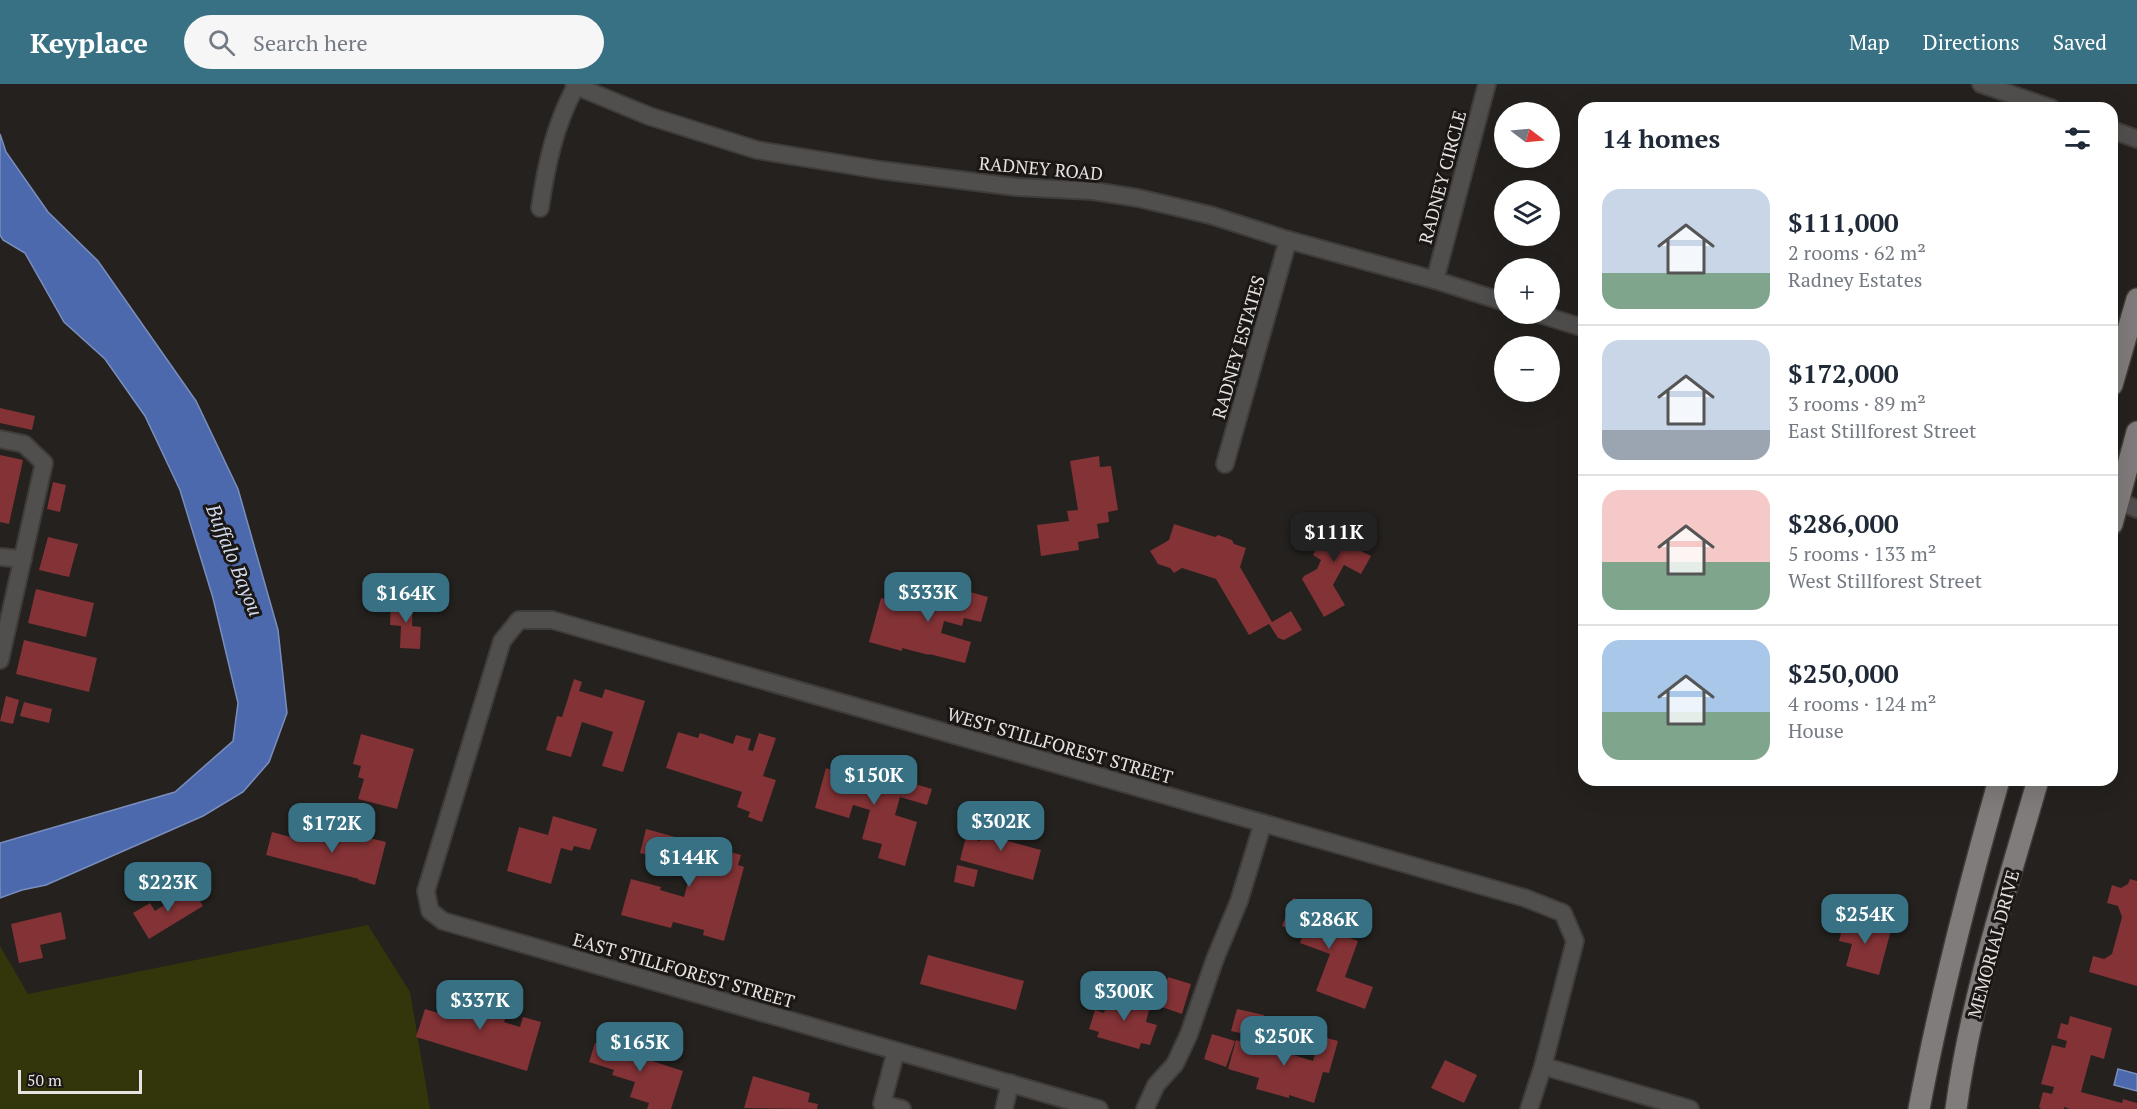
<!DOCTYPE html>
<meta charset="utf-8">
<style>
:root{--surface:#fff;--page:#f6f6f7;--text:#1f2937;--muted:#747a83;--line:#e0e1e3;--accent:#387183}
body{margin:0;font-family:"PT Serif",serif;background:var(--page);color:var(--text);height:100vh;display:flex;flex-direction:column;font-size:22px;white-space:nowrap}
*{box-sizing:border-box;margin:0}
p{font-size:20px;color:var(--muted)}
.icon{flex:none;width:33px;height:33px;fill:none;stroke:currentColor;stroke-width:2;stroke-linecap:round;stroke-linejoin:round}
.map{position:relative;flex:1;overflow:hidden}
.sheet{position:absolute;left:1578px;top:18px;width:540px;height:684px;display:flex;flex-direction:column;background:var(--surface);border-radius:18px;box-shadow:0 6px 24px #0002}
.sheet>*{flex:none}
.needle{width:39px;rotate:106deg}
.buttons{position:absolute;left:1494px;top:18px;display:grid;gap:12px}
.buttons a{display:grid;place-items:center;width:66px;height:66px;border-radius:50%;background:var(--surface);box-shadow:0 6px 24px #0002;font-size:30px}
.scale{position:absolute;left:18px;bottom:15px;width:124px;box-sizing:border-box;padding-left:6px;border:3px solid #e6e3e2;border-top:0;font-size:16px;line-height:21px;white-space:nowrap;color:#e6e3e2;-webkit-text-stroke:4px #1b1715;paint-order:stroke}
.price{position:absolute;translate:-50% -51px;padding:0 14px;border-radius:12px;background:var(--accent);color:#fff;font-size:20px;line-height:39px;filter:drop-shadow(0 2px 3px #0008)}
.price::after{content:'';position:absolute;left:50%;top:36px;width:18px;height:14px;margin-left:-9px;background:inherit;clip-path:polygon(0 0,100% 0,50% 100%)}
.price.active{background:#222;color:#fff}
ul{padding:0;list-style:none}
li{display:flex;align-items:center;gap:18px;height:150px;padding:0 24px}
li+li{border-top:2px solid var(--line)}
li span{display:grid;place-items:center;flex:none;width:168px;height:120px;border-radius:18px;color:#555}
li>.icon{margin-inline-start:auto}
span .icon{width:72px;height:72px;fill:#fffc;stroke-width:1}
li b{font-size:26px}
h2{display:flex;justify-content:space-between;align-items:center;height:72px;padding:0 24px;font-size:26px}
header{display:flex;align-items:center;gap:36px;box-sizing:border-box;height:84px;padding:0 30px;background:var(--accent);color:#fff}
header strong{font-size:28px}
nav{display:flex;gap:33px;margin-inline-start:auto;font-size:21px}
.search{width:420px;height:54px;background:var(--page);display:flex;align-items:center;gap:15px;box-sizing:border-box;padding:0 21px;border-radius:33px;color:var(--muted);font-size:22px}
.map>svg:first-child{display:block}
</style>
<header>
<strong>Keyplace</strong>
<div class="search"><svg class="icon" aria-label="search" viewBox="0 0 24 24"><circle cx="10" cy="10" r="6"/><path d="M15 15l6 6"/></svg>Search here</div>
<nav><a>Map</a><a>Directions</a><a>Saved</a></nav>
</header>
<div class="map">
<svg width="2137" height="1025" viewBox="0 0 2137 1025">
<rect width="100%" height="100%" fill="#24211e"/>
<path fill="#33360b" d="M 368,841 L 410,908 L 430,1025 L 0,1025 L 0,862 L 28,910 Z"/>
<g fill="#4b69ac" stroke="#7a8ebc" stroke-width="1.5">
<path d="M 0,50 L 6,68 L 48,128 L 98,177 L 196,317 L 238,405 L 278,546 L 287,629 L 269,678 L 243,708 L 203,732 L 46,801 L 22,806 L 0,814 L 0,759 L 175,708 L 233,657 L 238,619 L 213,514 L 180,406 L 145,332 L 105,275 L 64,238 L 25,169 L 3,156 L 0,151 Z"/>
<path d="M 2118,985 L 2137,990 L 2137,1007 L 2114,1001 Z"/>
</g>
<g fill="#833235">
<path d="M 0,324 L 35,332 L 32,346 L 0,339 Z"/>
<path d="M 0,371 L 23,376 L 9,440 L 0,438 Z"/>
<path d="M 1099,372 L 1100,383 L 1111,382 L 1118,426 L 1108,428 L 1109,438 L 1097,440 L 1099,454 L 1078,458 L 1079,466 L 1041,472 L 1037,441 L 1069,437 L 1067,427 L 1078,426 L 1070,377 Z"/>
<path d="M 53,398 L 66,401 L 60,428 L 47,425 Z"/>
<path d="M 1324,431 L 1356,448 L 1363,462 L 1361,467 L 1371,472 L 1361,490 L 1344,481 L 1333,501 L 1345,521 L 1324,533 L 1302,495 L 1304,492 L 1317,485 L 1321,476 L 1313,471 L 1323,454 L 1314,450 Z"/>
<path d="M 1174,440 L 1215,453 L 1218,451 L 1232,456 L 1234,460 L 1246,464 L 1240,483 L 1272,538 L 1291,527 L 1302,546 L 1284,556 L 1278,554 L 1269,540 L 1249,551 L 1216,495 L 1182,484 L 1174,489 L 1170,484 L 1158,480 L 1150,467 L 1169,456 Z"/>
<path d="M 48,453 L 78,460 L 69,493 L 39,486 Z"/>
<path d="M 935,498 L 988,513 L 981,538 L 964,534 L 962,542 L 944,537 L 941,549 L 971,558 L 965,579 L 929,570 L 929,571 L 902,564 L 902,567 L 869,558 L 881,514 L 908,521 L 910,514 L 926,519 L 924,526 L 935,529 L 938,520 L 930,518 Z"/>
<path d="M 36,505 L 94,519 L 86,553 L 28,539 Z"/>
<path d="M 391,516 L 413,517 L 412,542 L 421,543 L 420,565 L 400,564 L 401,542 L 390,541 Z"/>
<path d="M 24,556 L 97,574 L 89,608 L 16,590 Z"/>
<path d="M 574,595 L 582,598 L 579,607 L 602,614 L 605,605 L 645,617 L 623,688 L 602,682 L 613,648 L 582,638 L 571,673 L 546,666 L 557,632 L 562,633 Z"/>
<path d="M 6,612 L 19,616 L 13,640 L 0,637 Z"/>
<path d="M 24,618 L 52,625 L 49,639 L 20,632 Z"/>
<path d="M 678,648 L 698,654 L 700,649 L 733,660 L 736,651 L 751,655 L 748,666 L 753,667 L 759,649 L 776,654 L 763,692 L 776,696 L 762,738 L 748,733 L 750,728 L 737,723 L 742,708 L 666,684 Z"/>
<path d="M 361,650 L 414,665 L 397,725 L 358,715 L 364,695 L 358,693 L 361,682 L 353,680 Z"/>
<path d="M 836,678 L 869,688 L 870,683 L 885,687 L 884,691 L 932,705 L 927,721 L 900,713 L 895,731 L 917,738 L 905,782 L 878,774 L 882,760 L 862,755 L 870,726 L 853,721 L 849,734 L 815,724 L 826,684 L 834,687 Z"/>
<path d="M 553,732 L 597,745 L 590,766 L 574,762 L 572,767 L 561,764 L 551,800 L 507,787 L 519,743 L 548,751 Z"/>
<path d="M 986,737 L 1012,744 L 1008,757 L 1041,766 L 1033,796 L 960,776 L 966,753 L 980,757 Z"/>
<path d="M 312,745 L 351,755 L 353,750 L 386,758 L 375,801 L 358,796 L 359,795 L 266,771 L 272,748 L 309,758 Z"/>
<path d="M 646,745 L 741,771 L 738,781 L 744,783 L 724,857 L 703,851 L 704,846 L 673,838 L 671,844 L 621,831 L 631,795 L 661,803 L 660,806 L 684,813 L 693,778 L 655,768 L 654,773 L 640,769 Z"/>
<path d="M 957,781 L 978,786 L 974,803 L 954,798 Z"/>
<path d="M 2130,795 L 2137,797 L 2137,902 L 2089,888 L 2093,872 L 2104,875 L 2112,870 L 2122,833 L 2118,822 L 2107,819 L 2112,801 L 2121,804 L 2128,800 Z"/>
<path d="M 192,803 L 203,822 L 149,855 L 133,829 L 150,819 L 155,827 Z"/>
<path d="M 1293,814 L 1348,834 L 1341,851 L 1358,857 L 1345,893 L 1373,903 L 1365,925 L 1316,907 L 1330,870 L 1300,859 L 1303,850 L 1282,842 Z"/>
<path d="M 61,828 L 66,855 L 40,861 L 43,874 L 19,879 L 11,840 Z"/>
<path d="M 1845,834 L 1891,846 L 1879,891 L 1846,882 L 1852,860 L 1839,857 Z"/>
<path d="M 928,871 L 1024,897 L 1016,926 L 920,900 Z"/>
<path d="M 1168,893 L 1191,900 L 1182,930 L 1159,922 Z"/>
<path d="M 1112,904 L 1128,909 L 1126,915 L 1150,922 L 1146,938 L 1157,941 L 1150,961 L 1141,959 L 1139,965 L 1097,953 L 1099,948 L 1089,945 L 1095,926 L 1104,929 Z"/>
<path d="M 445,907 L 508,926 L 504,938 L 520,943 L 523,933 L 541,938 L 527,987 L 416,953 L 425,925 L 438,929 Z"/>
<path d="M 1237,925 L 1264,931 L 1258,953 L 1231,947 Z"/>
<path d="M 2070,932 L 2112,944 L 2104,975 L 2091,971 L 2081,1008 L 2122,1019 L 2123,1015 L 2137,1019 L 2137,1025 L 2070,1025 L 2064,1023 L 2064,1025 L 2041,1025 L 2039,1023 L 2043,1008 L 2052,1010 L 2054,1003 L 2041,1000 L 2052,961 L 2065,964 L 2067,957 L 2057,954 L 2061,939 L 2068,941 Z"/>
<path d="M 1212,950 L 1235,957 L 1226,983 L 1204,975 Z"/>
<path d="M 1320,952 L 1338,957 L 1329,989 L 1323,988 L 1314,1019 L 1289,1011 L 1289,1014 L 1256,1005 L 1259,994 L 1228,985 L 1236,956 L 1269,966 L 1273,954 L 1293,960 L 1290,970 L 1313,977 Z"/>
<path d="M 610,955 L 648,967 L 646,975 L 683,987 L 671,1025 L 647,1025 L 649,1019 L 630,1013 L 635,998 L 612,991 L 614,986 L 589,978 L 595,959 L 607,963 Z"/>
<path d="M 1445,976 L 1477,991 L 1464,1019 L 1431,1004 Z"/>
<path d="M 753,992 L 810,1009 L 808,1018 L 818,1020 L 817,1025 L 744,1024 Z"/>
</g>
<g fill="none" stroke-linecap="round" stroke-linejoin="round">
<defs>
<g id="minor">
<path d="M 574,0 L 576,2 L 649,32 L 757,66 L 880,86 L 1016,103 L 1093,107 L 1138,114 L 1210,131 L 1288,156 L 1435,196 L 1504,218"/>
<path d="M 1981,0 L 2051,24"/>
<path d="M 2112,46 L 2137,55"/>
<path d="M 540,124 C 546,82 555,40 576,2"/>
<path d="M 1435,196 L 1487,0"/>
<path d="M 1539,230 L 1584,244"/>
<path d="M 0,355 L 24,360 L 44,379 L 0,576"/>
<path d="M 1225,380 L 1288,156"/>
<path d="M 2112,414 L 2137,425"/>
<path d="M 0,473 L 23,475"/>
<path d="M 896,967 L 882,1020 L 902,1025"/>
<path d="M 1543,982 L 1690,1025"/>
<path d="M 1004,1025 L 1010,999"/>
<path d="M 1099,1025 L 443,837 L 430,827 L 426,807 L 502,557 L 519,536 L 552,536 L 1525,814 L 1563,829 L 1575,857 L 1543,982 L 1529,1025"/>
<path d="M 1145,1025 L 1156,1001 L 1175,980 L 1189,950 L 1215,875 L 1239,817 L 1263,739"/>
</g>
<g id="major">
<path d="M 2112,301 L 2137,215"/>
<path d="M 2112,440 L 2137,348"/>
<path d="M 1919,1025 C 1940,914 1968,805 1999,696"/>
<path d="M 1956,1025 C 1971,913 2007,804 2038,696"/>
</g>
</defs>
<use href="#minor" stroke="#3f3c39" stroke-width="20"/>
<use href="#major" stroke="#3f3c39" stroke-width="24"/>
<use href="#minor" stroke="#514f4e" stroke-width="16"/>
<use href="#major" stroke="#807c7b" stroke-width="21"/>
</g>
<g text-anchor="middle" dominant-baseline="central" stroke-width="6" stroke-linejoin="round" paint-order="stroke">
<g font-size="18" fill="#e6e3e2" stroke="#1b1715">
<text transform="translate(1041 84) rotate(5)">RADNEY ROAD</text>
<text transform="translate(1442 93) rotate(-75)">RADNEY CIRCLE</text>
<text transform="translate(1238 263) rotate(-74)">RADNEY ESTATES</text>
<text transform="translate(1060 661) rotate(16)">WEST STILLFOREST STREET</text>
<text transform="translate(1993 860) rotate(-75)">MEMORIAL DRIVE</text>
<text transform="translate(684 886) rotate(16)">EAST STILLFOREST STREET</text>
</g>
<g font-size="20" font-style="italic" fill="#d1daed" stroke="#1b1715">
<text transform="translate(235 476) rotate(68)">Buffalo Bayou</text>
</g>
</g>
</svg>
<div class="buttons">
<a><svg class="needle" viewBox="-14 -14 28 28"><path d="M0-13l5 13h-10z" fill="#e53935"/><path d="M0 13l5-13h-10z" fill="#747a83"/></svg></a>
<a><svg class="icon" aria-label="layers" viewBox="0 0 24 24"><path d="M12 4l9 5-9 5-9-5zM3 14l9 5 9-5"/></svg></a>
<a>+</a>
<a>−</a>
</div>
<div class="scale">50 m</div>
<b class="price active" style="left:1334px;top:479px">$111K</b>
<b class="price" style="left:928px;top:539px">$333K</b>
<b class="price" style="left:406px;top:540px">$164K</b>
<b class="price" style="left:874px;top:722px">$150K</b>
<b class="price" style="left:1001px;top:768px">$302K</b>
<b class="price" style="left:332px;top:770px">$172K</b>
<b class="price" style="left:689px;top:804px">$144K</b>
<b class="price" style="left:168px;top:829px">$223K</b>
<b class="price" style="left:1865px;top:861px">$254K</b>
<b class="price" style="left:1329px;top:866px">$286K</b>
<b class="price" style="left:1124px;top:938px">$300K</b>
<b class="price" style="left:480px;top:947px">$337K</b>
<b class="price" style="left:1284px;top:983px">$250K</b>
<b class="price" style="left:640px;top:989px">$165K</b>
<section class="sheet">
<h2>14 homes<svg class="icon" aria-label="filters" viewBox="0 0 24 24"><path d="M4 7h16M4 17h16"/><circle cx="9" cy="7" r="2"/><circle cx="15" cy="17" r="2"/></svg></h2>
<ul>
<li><span style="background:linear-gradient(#c9d6e8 70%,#7fa58c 0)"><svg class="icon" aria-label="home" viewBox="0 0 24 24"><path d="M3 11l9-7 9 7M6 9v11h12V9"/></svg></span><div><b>$111,000</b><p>2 rooms · 62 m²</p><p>Radney Estates</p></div></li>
<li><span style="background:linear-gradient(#c9d6e8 75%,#9aa5b1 0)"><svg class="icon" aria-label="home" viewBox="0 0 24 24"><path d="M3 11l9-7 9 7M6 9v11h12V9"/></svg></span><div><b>$172,000</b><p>3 rooms · 89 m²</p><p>East Stillforest Street</p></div></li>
<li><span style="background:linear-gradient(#f6c9c9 60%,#7fa58c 0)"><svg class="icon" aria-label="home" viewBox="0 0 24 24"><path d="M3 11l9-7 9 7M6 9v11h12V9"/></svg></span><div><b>$286,000</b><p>5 rooms · 133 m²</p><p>West Stillforest Street</p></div></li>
<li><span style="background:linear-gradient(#a9c7e8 60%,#7fa58c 0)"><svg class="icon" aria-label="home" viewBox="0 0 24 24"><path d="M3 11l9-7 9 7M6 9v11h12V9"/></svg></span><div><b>$250,000</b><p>4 rooms · 124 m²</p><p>House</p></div></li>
</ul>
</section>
</div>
